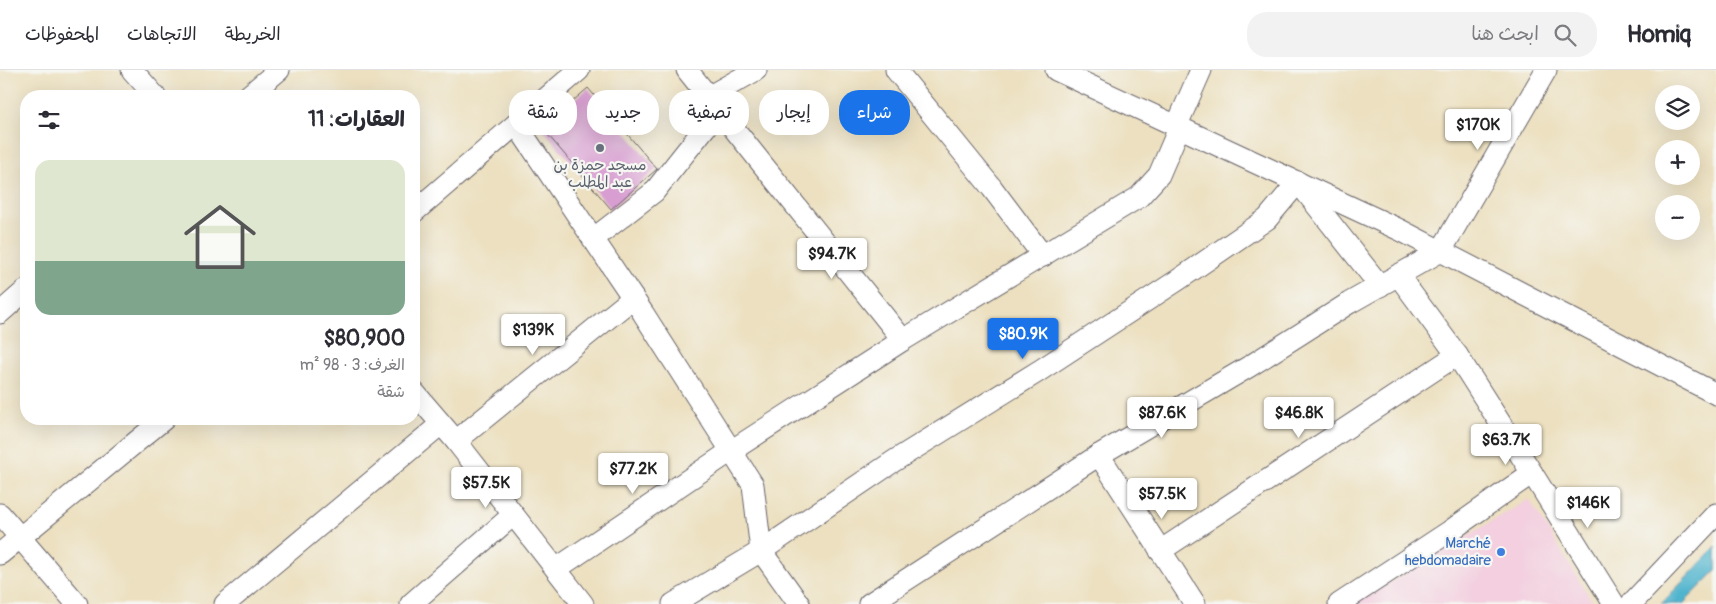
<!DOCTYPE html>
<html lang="ar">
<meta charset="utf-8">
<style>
:root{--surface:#fff;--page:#f2f2f3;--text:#2b2b33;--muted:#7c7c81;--line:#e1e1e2;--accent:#1a73e8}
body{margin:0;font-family:Pangolin,"Playpen Sans Arabic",sans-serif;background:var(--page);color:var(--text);direction:rtl;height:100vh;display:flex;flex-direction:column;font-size:19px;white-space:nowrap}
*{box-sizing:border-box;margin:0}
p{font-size:16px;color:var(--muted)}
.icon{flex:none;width:28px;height:28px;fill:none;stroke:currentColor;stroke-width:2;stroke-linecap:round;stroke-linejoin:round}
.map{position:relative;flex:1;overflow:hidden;direction:ltr}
.side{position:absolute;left:20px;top:20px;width:400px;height:335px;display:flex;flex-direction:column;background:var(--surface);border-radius:20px;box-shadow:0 5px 20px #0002;direction:rtl}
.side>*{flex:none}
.guide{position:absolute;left:435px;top:20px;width:475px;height:45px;direction:rtl;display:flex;gap:10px}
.controls{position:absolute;left:1655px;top:15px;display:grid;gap:10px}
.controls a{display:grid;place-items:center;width:45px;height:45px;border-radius:50%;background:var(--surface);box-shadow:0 5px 20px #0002;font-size:25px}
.price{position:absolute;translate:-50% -42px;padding:0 11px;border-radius:5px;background:#fff;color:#222;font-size:16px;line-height:32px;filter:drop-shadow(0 1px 2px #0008)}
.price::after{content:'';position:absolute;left:50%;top:30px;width:15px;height:11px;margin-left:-8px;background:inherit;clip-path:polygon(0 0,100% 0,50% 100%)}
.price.active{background:var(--accent);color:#fff}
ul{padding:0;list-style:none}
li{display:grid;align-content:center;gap:10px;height:265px;padding:0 15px}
li span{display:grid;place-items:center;height:155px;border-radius:15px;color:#555}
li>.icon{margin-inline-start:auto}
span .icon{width:90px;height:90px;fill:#fffc;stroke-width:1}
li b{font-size:21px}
h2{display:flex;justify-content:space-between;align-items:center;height:60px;padding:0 15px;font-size:21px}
.pill{padding:0 18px;border-radius:20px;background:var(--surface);box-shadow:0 5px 20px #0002;font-size:18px;line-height:45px}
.pill.active{background:var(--accent);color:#fff}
header{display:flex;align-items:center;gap:30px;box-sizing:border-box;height:70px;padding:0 25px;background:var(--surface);border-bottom:1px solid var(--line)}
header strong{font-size:24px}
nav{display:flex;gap:28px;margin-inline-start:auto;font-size:18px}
.search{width:350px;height:45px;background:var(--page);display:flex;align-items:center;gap:12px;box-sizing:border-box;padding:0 18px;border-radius:20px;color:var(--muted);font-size:19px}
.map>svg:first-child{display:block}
</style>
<header>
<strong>Homiq</strong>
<div class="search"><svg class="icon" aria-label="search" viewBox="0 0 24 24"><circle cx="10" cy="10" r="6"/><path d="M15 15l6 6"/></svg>ابحث هنا</div>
<nav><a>الخريطة</a><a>الاتجاهات</a><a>المحفوظات</a></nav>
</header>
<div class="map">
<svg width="1716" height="534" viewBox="0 0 1716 534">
<rect width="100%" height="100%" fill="#f6f6f2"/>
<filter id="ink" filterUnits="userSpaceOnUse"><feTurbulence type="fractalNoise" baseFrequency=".02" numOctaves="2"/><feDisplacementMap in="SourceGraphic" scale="10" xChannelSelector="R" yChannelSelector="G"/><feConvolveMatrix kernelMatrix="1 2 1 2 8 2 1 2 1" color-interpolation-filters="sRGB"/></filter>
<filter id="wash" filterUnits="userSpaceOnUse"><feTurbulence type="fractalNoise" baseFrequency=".0096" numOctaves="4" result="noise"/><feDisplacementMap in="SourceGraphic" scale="20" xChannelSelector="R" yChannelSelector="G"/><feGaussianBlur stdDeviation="1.12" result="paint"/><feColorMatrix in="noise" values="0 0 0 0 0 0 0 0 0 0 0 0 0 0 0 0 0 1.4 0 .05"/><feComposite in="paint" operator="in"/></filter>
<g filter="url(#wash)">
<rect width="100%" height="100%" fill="#ece0c0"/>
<path fill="#f3cfdf" d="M 1529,429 L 1594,534 L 1354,534 Z"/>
<path fill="#4fb4cd" stroke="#386b84" d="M 1716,477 L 1716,501 L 1683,534 L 1661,534 Z"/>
<g id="blocks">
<path fill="#d89ed1" d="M 588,18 L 657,99 L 611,139 L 542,58 Z"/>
</g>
</g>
<g filter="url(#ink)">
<use href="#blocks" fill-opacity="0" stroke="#69646a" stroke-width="1"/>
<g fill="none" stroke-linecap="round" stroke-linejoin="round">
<defs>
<g id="minor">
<path d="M 132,0 L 155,26"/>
<path d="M 896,0 L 992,118 L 1043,186"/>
<path d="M 1056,0 L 1400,160 L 1716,324"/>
<path d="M 248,26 L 279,0"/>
<path d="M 708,27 L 756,0"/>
<path d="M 516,54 L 643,243 L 753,415 L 761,481 L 894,391 L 1039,301 L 1178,210 L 1267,149 L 1298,112 L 1380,216"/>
<path d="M 1177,55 L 1201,0"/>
<path d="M 414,142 L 579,0"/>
<path d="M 593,169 L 654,122 L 719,40"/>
<path d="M 0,243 L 26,220"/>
<path d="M 903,270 L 1139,127 L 1159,105 L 1180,56"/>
<path d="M 414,322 L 456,371 L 583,534"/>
<path d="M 456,371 L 633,228"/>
<path d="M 1099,385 L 1195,534"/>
<path d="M 1532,403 L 1614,534"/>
<path d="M 0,444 L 77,534"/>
<path d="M 1160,481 L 1457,285"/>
<path d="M 0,484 L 164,349"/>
<path d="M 556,499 L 731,381 L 903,270 L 687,0"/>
<path d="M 225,534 L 441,354"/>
<path d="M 411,534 L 513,445"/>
<path d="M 673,534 L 761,481 L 799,534"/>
<path d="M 869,534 L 1099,385 L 1250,296 L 1349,233 L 1441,181 L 1546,0"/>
<path d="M 1339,534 L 1450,461 L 1532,403 L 1457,285 L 1398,205"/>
<path d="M 1631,534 L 1716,444"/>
</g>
</defs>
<use href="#minor" stroke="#69646a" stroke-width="23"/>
<use href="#minor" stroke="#fff" stroke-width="21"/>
</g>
</g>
<circle fill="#6b7280" stroke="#f6f6f2" stroke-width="2" cx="600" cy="78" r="5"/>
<circle fill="#3f7fe0" stroke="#f6f6f2" stroke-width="2" cx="1501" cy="482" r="5"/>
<g text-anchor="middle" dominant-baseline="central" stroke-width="4.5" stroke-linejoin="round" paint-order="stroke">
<g font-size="15" fill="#5b616d" stroke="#f6f6f2">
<text x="600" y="95">مسجد حمزة بن<tspan x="600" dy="17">عبد المطلب</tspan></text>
</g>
<g font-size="15" fill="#366cbe" stroke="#f6f6f2" text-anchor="end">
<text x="1491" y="473">Marché<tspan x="1491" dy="17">hebdomadaire</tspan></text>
</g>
</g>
</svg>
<div class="controls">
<a><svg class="icon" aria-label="layers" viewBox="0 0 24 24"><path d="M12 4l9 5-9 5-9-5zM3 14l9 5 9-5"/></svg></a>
<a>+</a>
<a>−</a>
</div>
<b class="price" style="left:1478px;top:81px">$170K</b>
<b class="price" style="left:832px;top:210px">$94.7K</b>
<b class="price" style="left:533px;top:286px">$139K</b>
<b class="price active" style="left:1023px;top:290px">$80.9K</b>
<b class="price" style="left:1162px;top:369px">$87.6K</b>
<b class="price" style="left:1299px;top:369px">$46.8K</b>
<b class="price" style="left:1506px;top:396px">$63.7K</b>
<b class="price" style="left:633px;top:425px">$77.2K</b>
<b class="price" style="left:486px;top:439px">$57.5K</b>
<b class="price" style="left:1162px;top:450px">$57.5K</b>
<b class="price" style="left:1588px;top:459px">$146K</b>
<div class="guide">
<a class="pill active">شراء</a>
<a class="pill">إيجار</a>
<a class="pill">تصفية</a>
<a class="pill">جديد</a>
<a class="pill">شقة</a>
</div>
<section class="side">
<h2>العقارات: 11<svg class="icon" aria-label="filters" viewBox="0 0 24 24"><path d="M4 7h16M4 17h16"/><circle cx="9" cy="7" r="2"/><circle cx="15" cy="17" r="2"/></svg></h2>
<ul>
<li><span style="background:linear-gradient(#dfe7d0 65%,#7fa58c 0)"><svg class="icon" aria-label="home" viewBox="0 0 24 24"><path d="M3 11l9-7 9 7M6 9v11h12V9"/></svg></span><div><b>$80,900</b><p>الغرف: 3 · 98 m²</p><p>شقة</p></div></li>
</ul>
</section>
</div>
